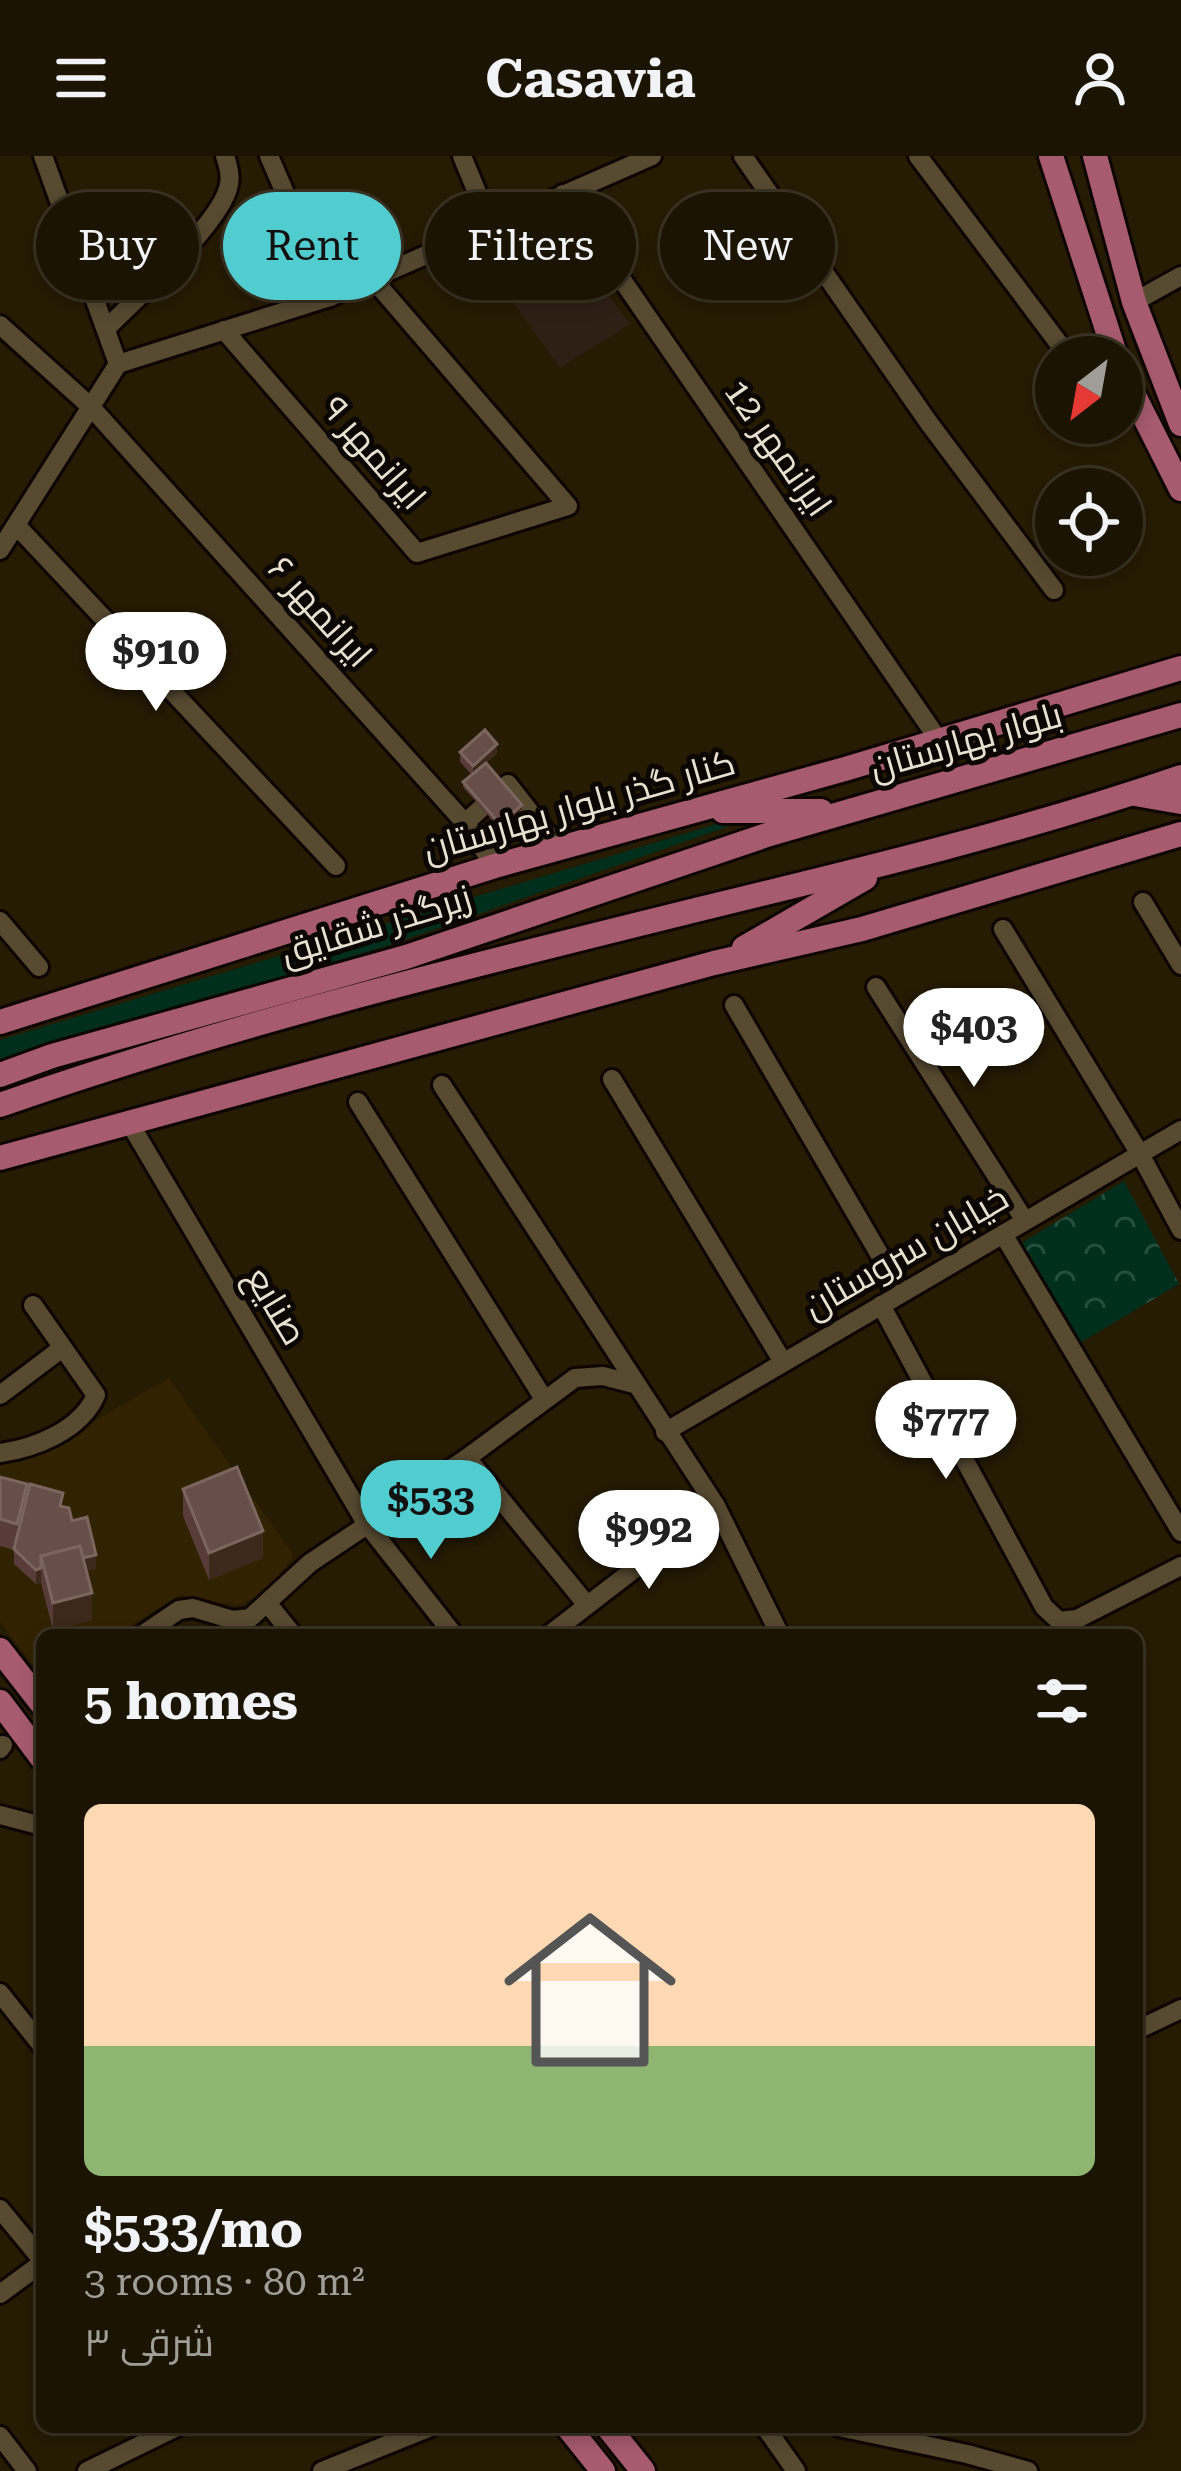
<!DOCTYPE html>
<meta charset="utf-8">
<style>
:root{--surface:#1c1402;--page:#292111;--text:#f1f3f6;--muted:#a09e99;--line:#3a3324;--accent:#52cdcf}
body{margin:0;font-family:"Roboto Serif",Cairo,serif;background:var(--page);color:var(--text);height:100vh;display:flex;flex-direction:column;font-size:45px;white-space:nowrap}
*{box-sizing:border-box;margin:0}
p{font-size:39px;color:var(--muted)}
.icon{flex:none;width:66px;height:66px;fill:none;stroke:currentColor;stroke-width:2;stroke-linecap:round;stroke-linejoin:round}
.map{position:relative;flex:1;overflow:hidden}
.sheet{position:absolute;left:36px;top:1473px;width:1107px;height:804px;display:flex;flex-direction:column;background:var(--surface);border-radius:18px;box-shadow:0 6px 18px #0003,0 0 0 3px var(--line)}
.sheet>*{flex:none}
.hud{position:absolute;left:36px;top:36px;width:1110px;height:108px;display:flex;gap:24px}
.needle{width:78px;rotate:211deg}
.tools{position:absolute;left:1035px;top:180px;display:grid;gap:24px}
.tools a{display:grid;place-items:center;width:108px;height:108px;border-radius:50%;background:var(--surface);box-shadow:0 6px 18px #0003,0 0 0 3px var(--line);font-size:60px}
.price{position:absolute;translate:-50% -102px;padding:0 27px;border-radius:42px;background:#fff;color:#222;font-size:39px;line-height:78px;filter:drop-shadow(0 3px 6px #0008)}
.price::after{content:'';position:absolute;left:50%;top:72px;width:36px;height:27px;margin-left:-18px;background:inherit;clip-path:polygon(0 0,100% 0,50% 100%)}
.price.selected{background:var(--accent);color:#111}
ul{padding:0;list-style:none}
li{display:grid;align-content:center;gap:24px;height:636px;padding:0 48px}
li+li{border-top:3px solid var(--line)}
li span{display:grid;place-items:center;height:372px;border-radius:18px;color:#555}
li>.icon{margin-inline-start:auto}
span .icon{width:216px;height:216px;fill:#fffc;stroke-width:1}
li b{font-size:51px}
h2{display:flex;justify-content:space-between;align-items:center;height:144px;padding:0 48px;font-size:51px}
.tag{padding:0 42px;border-radius:54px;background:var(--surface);box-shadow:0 6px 18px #0003,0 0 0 3px var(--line);font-size:42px;line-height:108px}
.tag.selected{background:var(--accent);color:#111}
header{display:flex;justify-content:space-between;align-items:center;height:156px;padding:0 48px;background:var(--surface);font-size:54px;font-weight:700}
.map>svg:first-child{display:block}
</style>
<header><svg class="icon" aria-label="menu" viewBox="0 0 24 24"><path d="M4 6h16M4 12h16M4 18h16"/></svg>Casavia<svg class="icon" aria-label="person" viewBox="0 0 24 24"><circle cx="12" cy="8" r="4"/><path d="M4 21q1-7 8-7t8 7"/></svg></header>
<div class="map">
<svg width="1181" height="2315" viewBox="0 0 1181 2315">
<defs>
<pattern id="forest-crowns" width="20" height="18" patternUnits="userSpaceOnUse" patternTransform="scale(3)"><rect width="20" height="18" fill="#00301d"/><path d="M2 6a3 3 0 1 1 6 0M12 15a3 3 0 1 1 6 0" fill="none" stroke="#254e3d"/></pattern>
</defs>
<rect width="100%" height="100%" fill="#261b03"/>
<path fill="#312302" d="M 169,1222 L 294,1400 L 268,1434 L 240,1449 L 191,1443 L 181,1438 L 116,1479 L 42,1479 L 42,1522 L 0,1466 L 0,1306 L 26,1304 Z"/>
<path fill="#2f2015" d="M 549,71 L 561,76 L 630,168 L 560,212 L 480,100 Z"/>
<path fill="#00301d" d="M 740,661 L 741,666 L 387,790 L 0,904 L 0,884 Z"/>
<path fill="url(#forest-crowns)" d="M 1124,1025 L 1179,1128 L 1078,1188 L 1018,1089 Z"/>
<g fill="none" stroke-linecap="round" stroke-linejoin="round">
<defs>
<g id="minor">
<path d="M 43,0 L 118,208"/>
<path d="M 269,0 L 330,141"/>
<path d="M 462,0 L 491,70"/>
<path d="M 743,0 L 929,267 L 1054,434"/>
<path d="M 918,0 L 1069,201"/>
<path d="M 563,38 L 938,583"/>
<path d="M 1134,146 L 1181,120"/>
<path d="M 0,169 L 91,251 L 465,667 L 495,710"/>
<path d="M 106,173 C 135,143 224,65 229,28 C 231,19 228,9 225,0"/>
<path d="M 224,174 L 417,397 L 568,350 L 372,122"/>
<path d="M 16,369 L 336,710"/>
<path d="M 0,394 L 118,208 L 330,141 L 652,0"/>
<path d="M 465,667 L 508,628 L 558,692"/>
<path d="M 1143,746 L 1181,809"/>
<path d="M 0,765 L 39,811"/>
<path d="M 1003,773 L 1140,998 L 1181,1074"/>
<path d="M 876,831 L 1025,1065"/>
<path d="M 734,849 L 902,1137"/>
<path d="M 612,923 L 783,1206"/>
<path d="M 442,929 L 716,1350 L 780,1479"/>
<path d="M 358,946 L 544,1243"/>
<path d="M 129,966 L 366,1367 L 454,1479"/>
<path d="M 1003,1078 L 1181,1376"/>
<path d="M 881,1149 L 1044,1451 L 1059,1465 L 1077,1463 L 1181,1410"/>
<path d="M 0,1239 L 61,1193"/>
<path d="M 665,1276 L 1181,974"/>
<path d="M 0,1297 C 36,1292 81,1274 96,1239 L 33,1149"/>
<path d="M 467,1302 L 587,1449"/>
<path d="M 268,1448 L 293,1479"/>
<path d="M 142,1479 L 179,1454 L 193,1452 L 233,1464 L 250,1462 L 310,1407 L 467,1302 L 575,1222 L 603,1220 L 634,1228"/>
<path d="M 549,1479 L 716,1350"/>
<path d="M 0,1593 L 3,1589"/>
<path d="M 0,1659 L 42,1670"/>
<path d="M 0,1837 L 42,1890"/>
<path d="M 1137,1874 L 1181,1853"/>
<path d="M 0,2053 L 42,2104"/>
<path d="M 0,2138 L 42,2107"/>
<path d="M 765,2271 L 796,2315"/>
<path d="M 839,2271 L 967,2298 L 1028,2315"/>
<path d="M 0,2280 L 27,2315"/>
<path d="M 87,2315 L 177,2271"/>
<path d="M 322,2315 L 431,2271"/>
</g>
<g id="major">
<path d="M 1051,0 L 1116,201"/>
<path d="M 1095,0 L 1134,146 L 1181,268"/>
<path d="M 1122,216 L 1181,333"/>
<path d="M 1135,638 L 1181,646"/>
<path d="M 723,655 L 821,655"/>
<path d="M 744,792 L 865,722"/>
<path d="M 0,866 L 495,710 L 845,613 L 1181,512"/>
<path d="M 0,919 L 52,900 L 406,801 L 770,678 L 1181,559"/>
<path d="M 0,949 C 228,869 465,811 700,753 C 861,714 1023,675 1181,621"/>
<path d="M 0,1002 L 714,807 L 862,773 L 1181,678"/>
<path d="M 0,1494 L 42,1548"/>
<path d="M 0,1546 L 42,1602"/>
<path d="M 568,2271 L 603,2315"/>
<path d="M 608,2271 L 643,2315"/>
</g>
</defs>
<use href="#minor" stroke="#0f0500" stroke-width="24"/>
<use href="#major" stroke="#0f0500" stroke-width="30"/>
<use href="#minor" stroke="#564a31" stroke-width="18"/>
<use href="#major" stroke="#a65b6f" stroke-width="24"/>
</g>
<g fill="#573c39">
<path d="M 460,596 L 497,597 L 486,607 L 522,653 L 500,673 L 463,631 L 463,626 L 472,619 L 460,606 Z"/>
<path d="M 0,1321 L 27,1342 L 63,1351 L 72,1365 L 96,1413 L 87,1415 L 92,1464 L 53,1474 L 41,1427 L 36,1428 L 14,1408 L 14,1394 L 0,1390 Z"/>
<path d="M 183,1333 L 263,1402 L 209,1424 L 183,1360 Z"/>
</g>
<g fill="#3d281c">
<path d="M 497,588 L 497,597 L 473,619 L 473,610 Z"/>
<path d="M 522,649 L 522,653 L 500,673 L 500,668 Z"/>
<path d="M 27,1328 L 27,1355 L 17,1395 L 17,1368 Z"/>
<path d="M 263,1375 L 263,1402 L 209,1424 L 209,1397 Z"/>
<path d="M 96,1399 L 96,1413 L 48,1425 L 44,1412 Z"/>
<path d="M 41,1412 L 41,1427 L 36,1428 L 36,1414 Z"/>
<path d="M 92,1437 L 92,1464 L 53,1474 L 53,1447 Z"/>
</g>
<g fill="#674e49" stroke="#7b655e" stroke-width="3">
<path d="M 485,574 L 497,588 L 473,610 L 460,596 Z"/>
<path d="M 486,607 L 522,649 L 500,668 L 463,626 Z"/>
<path d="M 237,1311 L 263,1375 L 209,1397 L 183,1333 Z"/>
<path d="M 0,1321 L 27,1328 L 17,1368 L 0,1363 Z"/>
<path d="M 30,1328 L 63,1337 L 60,1350 L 69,1352 L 72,1365 L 87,1361 L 96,1399 L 83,1402 L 80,1390 L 41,1400 L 41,1412 L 36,1414 L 14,1393 Z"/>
<path d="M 80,1390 L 92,1437 L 53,1447 L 41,1400 Z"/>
</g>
<g text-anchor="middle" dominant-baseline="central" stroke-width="10" stroke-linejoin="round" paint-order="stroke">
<g font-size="36" fill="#e8e0d2" stroke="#0b0601">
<text transform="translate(778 292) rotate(55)">ایرانمهر 12</text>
<text transform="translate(374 297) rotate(49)">ایرانمهر ۹</text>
<text transform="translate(320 456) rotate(48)">ایرانمهر ۶</text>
<text transform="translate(966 585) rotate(-16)">بلوار بهارستان</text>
<text transform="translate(579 650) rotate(-16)">کنار گذر بلوار بهارستان</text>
<text transform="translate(376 769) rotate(-17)">زیرگذر شقایق</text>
<text transform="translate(906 1096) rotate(-30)">خیابان سروستان</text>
<text transform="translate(276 1150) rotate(59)">صنایع</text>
</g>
</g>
</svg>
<div class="tools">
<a><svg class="needle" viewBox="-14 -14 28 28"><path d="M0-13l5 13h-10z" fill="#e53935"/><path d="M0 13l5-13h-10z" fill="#a09e99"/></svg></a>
<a><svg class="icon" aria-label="locate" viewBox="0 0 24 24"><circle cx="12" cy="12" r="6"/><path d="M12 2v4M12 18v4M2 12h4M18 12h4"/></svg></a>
</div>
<b class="price" style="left:156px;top:558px">$910</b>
<b class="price" style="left:974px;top:934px">$403</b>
<b class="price" style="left:946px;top:1326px">$777</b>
<b class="price selected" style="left:431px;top:1406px">$533</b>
<b class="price" style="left:649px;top:1436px">$992</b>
<div class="hud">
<a class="tag">Buy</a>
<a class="tag selected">Rent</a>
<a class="tag">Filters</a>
<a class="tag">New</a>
</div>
<section class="sheet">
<h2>5 homes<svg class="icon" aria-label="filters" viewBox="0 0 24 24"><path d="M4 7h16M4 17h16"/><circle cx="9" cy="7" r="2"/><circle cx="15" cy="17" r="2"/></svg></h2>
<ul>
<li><span style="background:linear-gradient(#ffd9b3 65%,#8fb573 0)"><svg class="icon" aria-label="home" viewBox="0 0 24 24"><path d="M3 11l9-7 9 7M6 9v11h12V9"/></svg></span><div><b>$533/mo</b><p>3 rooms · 80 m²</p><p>شرقی ۳</p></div></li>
</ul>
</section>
</div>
